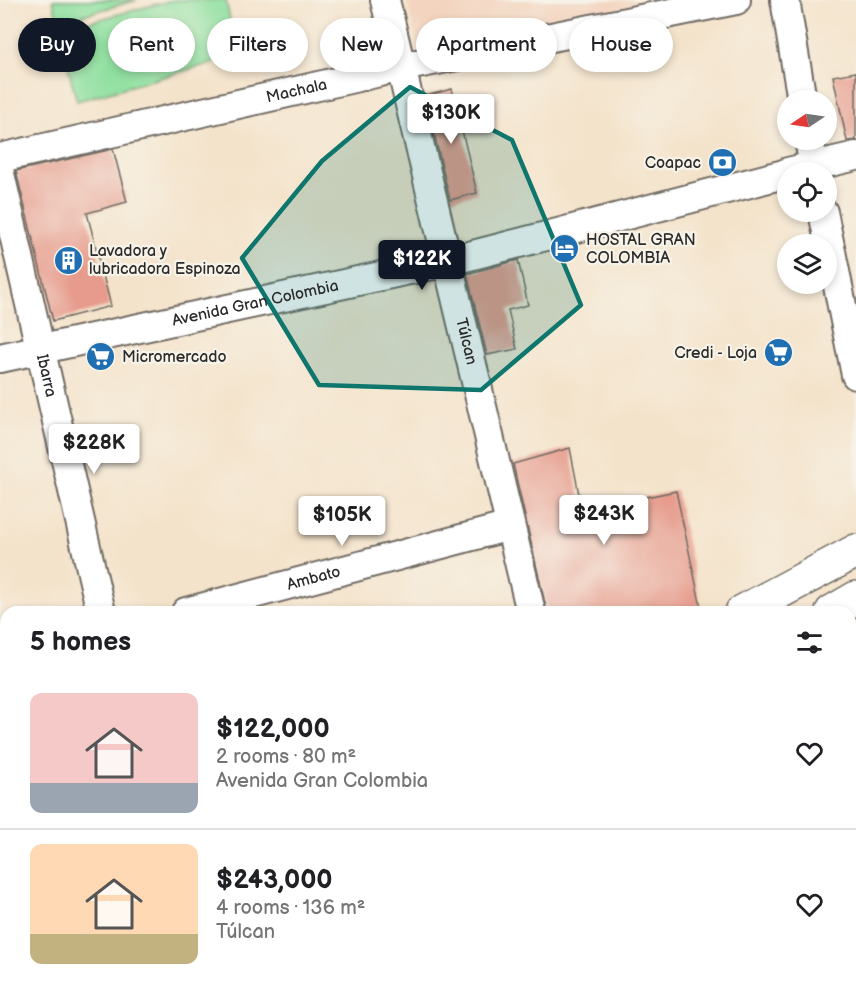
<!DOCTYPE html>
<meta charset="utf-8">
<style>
:root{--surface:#fff;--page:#f6f6f6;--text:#202124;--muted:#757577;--line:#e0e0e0;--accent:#111827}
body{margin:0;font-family:"Balsamiq Sans",sans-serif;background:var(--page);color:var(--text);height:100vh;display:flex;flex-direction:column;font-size:22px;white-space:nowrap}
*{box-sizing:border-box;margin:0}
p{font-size:20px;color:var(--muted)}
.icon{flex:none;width:33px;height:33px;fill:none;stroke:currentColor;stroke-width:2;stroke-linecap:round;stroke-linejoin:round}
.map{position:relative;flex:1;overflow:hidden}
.details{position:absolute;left:0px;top:606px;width:856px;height:386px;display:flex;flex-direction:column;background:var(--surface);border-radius:18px 18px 0 0;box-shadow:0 3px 9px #0003}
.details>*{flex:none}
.guide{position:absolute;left:18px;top:18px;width:820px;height:54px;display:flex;gap:12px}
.needle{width:39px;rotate:257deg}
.buttons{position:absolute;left:777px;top:90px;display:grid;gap:12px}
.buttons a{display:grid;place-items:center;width:60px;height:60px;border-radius:50%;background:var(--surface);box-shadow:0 3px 9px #0003;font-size:30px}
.price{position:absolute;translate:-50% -51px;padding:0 14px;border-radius:6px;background:#fff;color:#222;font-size:20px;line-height:39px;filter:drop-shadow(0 2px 3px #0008)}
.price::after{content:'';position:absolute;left:50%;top:36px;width:18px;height:14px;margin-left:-9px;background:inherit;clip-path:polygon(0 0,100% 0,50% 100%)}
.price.on{background:var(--accent);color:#fff}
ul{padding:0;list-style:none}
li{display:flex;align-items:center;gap:18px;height:150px;padding:0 30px}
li+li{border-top:2px solid var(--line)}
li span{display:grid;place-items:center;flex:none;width:168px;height:120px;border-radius:12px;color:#555}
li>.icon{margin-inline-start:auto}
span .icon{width:72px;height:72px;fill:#fffc;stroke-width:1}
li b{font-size:26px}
h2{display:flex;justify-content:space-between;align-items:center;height:72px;padding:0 30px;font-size:26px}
.tag{padding:0 21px;border-radius:27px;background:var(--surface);box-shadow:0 3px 9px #0003;font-size:21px;line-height:54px}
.tag.on{background:var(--accent);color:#fff}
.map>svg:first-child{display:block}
</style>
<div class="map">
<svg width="856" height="991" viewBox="0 0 856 991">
<rect width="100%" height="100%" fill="#f7f3e8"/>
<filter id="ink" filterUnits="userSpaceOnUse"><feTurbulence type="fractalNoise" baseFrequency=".0167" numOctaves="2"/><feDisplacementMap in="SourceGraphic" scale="12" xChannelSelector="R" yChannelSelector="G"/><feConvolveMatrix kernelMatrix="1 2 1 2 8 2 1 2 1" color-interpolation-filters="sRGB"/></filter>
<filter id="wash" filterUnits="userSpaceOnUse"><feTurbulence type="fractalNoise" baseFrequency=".008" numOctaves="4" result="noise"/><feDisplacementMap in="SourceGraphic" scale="24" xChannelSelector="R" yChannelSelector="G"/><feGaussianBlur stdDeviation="1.35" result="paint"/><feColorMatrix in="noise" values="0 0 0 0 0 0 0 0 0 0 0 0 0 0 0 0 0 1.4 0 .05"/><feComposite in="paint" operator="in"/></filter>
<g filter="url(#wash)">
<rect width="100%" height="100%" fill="#f4e3cb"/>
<path fill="#f3d4bf" d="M 407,0 L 667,0 L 418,47 Z"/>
<g fill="#90e0a0" stroke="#5e8666" stroke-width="1.5">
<path d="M 53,0 L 137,0 L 58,22 Z"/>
<path d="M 173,0 L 226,0 L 237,56 L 77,101 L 58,30 Z"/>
</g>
<g id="blocks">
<g fill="#e69b8c">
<path d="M 856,72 L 856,140 L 847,141 L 833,76 Z"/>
<path d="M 452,89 L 477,193 L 450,200 L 425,96 Z"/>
<path d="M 113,149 L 127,202 L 87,213 L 111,306 L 53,321 L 16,171 Z"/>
<path d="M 518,260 L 528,305 L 508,310 L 517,349 L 487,355 L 467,274 Z"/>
<path d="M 570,448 L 582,510 L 676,491 L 701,607 L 692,612 L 547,612 L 513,464 Z"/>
</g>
</g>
</g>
<g filter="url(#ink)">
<use href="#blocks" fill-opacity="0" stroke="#716b63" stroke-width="1.5"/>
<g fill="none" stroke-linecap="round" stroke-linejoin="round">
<defs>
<g id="minor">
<path id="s1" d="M 385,0 L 531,612"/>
<path d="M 785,0 L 802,100"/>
<path d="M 809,140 L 815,172"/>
<path id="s2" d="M 0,158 L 402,67 L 736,0"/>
<path d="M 788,172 L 856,156"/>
<path id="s3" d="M 0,174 L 101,612"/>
<path d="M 823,212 L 856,375"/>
<path id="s4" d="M 0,358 L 446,262 L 788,173"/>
<path id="s5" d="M 186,612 L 510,526"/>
<path d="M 0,654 L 6,652"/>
<path d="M 850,895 L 856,890"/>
<path d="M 184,986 L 186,991"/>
<path d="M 806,991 L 808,986"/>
</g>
<g id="major">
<path d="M 742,612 L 856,551"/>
<path d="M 832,612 L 856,598"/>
<path d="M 0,955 L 6,953"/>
<path d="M 43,991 L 63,986"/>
</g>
</defs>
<use href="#minor" stroke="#716b63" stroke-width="32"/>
<use href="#major" stroke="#716b63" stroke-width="36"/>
<use href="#minor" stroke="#fff" stroke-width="28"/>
<use href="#major" stroke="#fff" stroke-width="33"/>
</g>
</g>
<path fill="#0f766e" fill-opacity="0.2" stroke="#0f766e" stroke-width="4.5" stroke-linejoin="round" d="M 410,87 L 512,140 L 581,305 L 481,390 L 319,385 L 242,258 L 322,161 Z"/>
<defs>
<symbol id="bank-disc" viewBox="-11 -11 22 22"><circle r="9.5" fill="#1f6fb2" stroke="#f7f3e8"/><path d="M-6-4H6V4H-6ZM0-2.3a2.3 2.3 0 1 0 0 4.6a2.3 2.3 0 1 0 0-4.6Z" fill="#fff"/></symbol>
<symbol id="hotel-disc" viewBox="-11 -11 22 22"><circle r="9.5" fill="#1f6fb2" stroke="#f7f3e8"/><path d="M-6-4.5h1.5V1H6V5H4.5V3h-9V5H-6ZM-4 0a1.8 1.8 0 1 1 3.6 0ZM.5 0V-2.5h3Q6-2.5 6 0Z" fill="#fff"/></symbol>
<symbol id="building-disc" viewBox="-11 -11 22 22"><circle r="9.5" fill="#1f6fb2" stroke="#f7f3e8"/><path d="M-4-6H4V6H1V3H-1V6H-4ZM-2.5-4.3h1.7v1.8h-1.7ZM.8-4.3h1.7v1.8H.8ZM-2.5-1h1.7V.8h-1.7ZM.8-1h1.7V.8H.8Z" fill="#fff"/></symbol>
<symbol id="supermarket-disc" viewBox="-11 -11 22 22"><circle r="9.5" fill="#1f6fb2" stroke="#f7f3e8"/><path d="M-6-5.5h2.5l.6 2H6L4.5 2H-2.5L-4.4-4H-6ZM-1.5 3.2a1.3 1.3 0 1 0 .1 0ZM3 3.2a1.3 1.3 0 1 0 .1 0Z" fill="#fff"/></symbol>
</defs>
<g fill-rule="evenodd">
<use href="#bank-disc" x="706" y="146" width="33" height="33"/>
<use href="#hotel-disc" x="548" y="232" width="33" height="33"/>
<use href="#building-disc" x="52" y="244" width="33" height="33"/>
<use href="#supermarket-disc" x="762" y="336" width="33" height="33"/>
<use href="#supermarket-disc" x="84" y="340" width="33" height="33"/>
</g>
<g text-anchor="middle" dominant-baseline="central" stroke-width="4.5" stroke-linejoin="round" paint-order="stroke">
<g font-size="16" fill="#2b2b2b" stroke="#f7f3e8">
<text stroke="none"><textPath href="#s2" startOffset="304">Machala</textPath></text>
<text stroke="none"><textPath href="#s4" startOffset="261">Avenida Gran Colombia</textPath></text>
<text stroke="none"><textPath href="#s1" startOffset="351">Túlcan</textPath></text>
<text stroke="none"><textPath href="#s3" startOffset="207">Ibarra</textPath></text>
<text stroke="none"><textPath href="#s5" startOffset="132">Ambato</textPath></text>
</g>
<g font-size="16" fill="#2b2b2b" stroke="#f7f3e8" text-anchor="start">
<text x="701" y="163" text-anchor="end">Coapac</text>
<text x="586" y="240">HOSTAL GRAN<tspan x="586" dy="18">COLOMBIA</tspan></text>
<text x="89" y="251">Lavadora y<tspan x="89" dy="18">lubricadora Espinoza</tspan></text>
<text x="757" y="353" text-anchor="end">Credi - Loja</text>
<text x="122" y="357">Micromercado</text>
</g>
</g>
</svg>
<div class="buttons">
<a><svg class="needle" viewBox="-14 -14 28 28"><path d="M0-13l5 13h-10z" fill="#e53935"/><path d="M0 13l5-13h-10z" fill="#757577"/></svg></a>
<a><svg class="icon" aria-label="locate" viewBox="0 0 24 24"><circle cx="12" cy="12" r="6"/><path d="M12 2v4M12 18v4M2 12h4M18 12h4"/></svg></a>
<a><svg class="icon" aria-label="layers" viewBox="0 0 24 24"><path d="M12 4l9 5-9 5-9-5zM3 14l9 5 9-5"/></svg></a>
</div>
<b class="price" style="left:451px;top:145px">$130K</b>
<b class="price on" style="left:422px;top:291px">$122K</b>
<b class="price" style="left:94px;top:475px">$228K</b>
<b class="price" style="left:604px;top:546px">$243K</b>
<b class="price" style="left:342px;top:547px">$105K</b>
<div class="guide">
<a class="tag on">Buy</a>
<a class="tag">Rent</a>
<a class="tag">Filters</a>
<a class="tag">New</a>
<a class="tag">Apartment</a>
<a class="tag">House</a>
</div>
<section class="details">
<h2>5 homes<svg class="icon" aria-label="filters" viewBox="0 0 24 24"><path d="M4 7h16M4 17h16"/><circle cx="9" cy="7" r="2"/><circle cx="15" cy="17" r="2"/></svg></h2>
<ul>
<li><span style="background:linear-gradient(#f6c9c9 75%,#9aa5b1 0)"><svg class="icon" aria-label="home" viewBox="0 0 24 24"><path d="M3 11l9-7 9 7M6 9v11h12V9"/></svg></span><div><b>$122,000</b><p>2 rooms · 80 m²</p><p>Avenida Gran Colombia</p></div><svg class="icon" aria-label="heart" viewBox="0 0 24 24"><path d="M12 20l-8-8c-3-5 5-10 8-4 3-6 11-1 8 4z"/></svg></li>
<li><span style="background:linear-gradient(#ffd9b3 75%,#c2b280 0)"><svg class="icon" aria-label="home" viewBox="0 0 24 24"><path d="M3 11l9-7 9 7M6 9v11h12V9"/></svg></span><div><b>$243,000</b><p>4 rooms · 136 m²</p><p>Túlcan</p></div><svg class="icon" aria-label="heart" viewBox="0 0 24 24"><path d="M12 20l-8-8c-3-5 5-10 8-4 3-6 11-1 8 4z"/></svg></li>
</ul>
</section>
</div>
